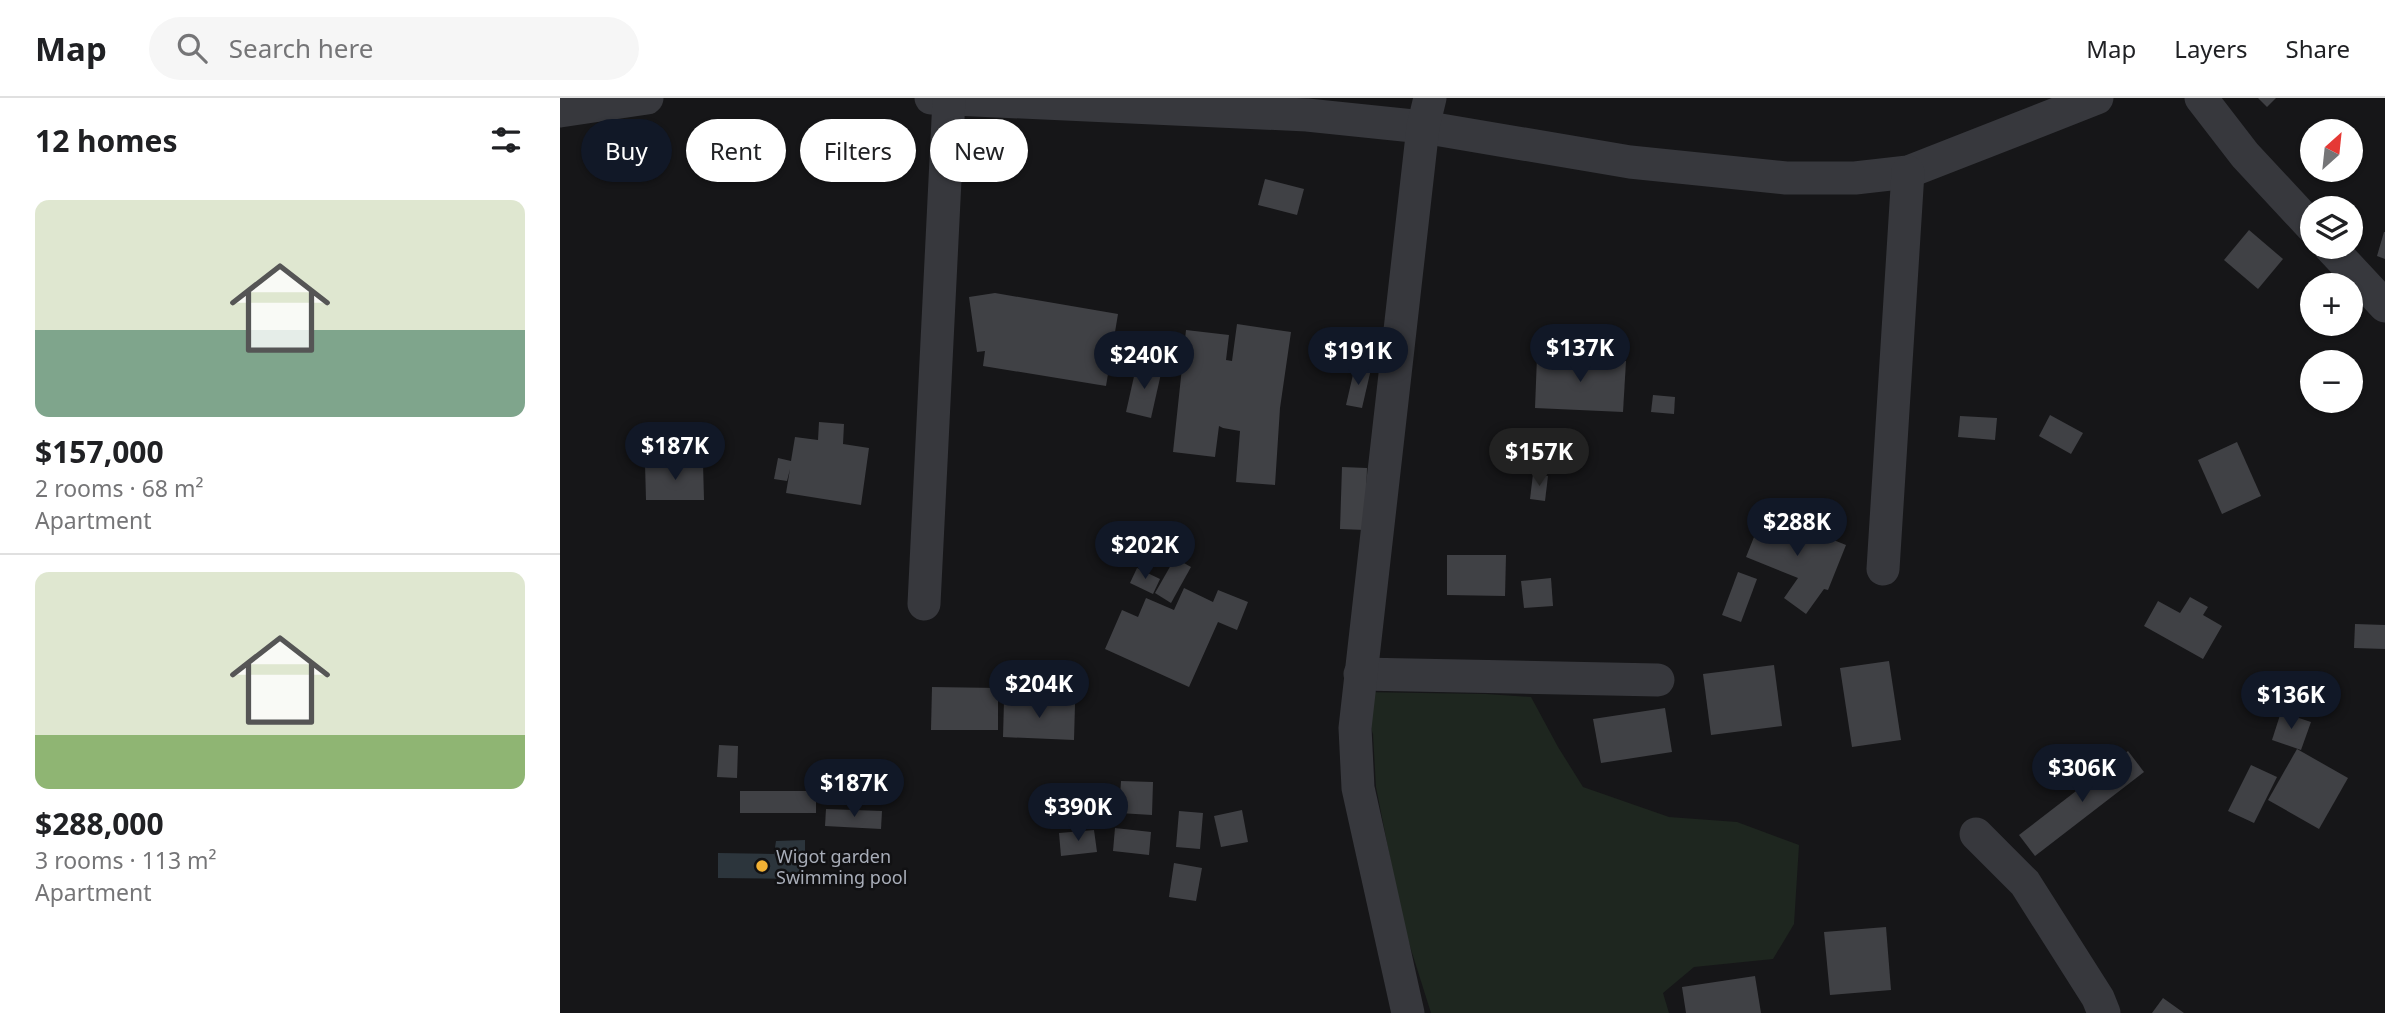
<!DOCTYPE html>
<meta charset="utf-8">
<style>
:root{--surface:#fff;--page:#f6f6f6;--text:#202124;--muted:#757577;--line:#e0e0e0;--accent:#111827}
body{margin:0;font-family:"Noto Sans",sans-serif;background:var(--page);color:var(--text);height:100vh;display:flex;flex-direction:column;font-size:26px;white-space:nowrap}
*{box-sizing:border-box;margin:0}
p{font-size:23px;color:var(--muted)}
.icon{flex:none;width:38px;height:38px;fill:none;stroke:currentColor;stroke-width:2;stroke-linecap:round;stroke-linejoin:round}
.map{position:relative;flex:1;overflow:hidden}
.sheet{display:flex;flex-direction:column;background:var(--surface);width:560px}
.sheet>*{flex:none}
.top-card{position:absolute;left:21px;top:21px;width:665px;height:63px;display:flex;gap:14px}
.needle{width:46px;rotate:27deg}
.controls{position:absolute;left:1740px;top:21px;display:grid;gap:14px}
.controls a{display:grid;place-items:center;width:63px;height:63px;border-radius:50%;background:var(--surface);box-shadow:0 2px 5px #0004;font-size:35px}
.price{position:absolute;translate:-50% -60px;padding:0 16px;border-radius:24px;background:var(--accent);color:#fff;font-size:23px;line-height:46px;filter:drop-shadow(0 2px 4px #0008)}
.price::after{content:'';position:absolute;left:50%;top:42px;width:21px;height:16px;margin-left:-10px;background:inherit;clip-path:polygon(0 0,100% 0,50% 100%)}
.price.selected{background:#222;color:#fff}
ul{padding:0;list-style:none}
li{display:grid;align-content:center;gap:14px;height:371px;padding:0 35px}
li+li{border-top:2px solid var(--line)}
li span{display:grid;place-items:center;height:217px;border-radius:14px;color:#555}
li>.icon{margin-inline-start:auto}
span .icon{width:126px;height:126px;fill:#fffc;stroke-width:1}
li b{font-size:30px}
h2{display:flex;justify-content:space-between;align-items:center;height:84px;padding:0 35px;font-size:30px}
.tag{padding:0 24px;border-radius:32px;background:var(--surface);box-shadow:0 2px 5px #0004;font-size:24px;line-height:63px}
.tag.selected{background:var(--accent);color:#fff}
header{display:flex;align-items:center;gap:42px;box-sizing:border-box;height:98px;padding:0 35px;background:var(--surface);border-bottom:2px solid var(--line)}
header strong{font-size:33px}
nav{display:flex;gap:38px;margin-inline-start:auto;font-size:24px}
.search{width:490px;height:63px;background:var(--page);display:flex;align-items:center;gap:18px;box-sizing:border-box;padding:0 24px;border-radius:38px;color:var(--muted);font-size:26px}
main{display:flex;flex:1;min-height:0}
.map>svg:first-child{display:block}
</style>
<header>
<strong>Map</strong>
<div class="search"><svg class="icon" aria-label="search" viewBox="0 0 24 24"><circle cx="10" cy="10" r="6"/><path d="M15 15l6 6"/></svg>Search here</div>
<nav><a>Map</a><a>Layers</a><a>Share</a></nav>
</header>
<main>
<section class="sheet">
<h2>12 homes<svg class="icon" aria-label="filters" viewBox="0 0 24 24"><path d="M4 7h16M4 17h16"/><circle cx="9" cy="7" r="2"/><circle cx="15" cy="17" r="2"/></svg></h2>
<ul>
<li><span style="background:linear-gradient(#dfe7d0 60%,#7fa58c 0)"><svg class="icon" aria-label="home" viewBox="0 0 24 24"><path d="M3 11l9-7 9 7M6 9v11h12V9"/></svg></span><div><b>$157,000</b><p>2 rooms · 68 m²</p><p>Apartment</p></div></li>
<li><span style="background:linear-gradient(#dfe7d0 75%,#8fb573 0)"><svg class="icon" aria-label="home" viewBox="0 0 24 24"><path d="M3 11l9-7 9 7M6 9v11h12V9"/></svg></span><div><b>$288,000</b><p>3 rooms · 113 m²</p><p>Apartment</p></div></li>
</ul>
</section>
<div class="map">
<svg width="1825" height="915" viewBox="0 0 1825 915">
<rect width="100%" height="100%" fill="#161618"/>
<path fill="#1e261f" d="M 799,594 L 926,596 L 971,599 L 998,649 L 1023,689 L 1109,719 L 1177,724 L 1239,747 L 1234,826 L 1213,861 L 1134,869 L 1103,895 L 1109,915 L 871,915 L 843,826 L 816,689 L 813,636 Z"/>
<path fill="#2c353c" d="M 245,742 L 245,781 L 158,780 L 158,755 L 214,756 L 216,743 Z"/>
<g fill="#404145">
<path d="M 1698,0 L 1716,0 L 1707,9 Z"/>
<path d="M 705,81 L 744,91 L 737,117 L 698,107 Z"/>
<path d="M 1689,132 L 1723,161 L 1698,191 L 1664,162 Z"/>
<path d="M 1824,134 L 1825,134 L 1825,161 L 1817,158 Z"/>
<path d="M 435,195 L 558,216 L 546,288 L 423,268 L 425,253 L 417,254 L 409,199 Z"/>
<path d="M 677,226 L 731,234 L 720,310 L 715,387 L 676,384 L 680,333 L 663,330 L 659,328 L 655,359 L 613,354 L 626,232 L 669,237 L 666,262 L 672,263 Z"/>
<path d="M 977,259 L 1066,263 L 1063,314 L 975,310 Z"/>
<path d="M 577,265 L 602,271 L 591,320 L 566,314 Z"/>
<path d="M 795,268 L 811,271 L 802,310 L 786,307 Z"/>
<path d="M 1093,297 L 1115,299 L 1114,316 L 1091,314 Z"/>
<path d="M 1490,317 L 1523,335 L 1511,356 L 1479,338 Z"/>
<path d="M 1400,318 L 1437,320 L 1435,342 L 1398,339 Z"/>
<path d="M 259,324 L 284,326 L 283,346 L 309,350 L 301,407 L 226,395 L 230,371 L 227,383 L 214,381 L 218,360 L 231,363 L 235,339 L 258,342 Z"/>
<path d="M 1677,344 L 1701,398 L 1662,416 L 1638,362 Z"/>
<path d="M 85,365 L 143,365 L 144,402 L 86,402 Z"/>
<path d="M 782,369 L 807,370 L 805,432 L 780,431 Z"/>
<path d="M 973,376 L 988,378 L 985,403 L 970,401 Z"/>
<path d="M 1204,414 L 1286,447 L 1268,492 L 1264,491 L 1246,516 L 1224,500 L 1238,480 L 1186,459 Z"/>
<path d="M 887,457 L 946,457 L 945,498 L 887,497 Z"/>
<path d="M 615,460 L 631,469 L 611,505 L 595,495 Z"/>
<path d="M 577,470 L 600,481 L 593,496 L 570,485 Z"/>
<path d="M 1178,474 L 1197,481 L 1181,524 L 1162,517 Z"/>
<path d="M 991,480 L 993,508 L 964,510 L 961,483 Z"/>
<path d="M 624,490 L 653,504 L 658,492 L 688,504 L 677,532 L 658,524 L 629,589 L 545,551 L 562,512 L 578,519 L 586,500 L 614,512 Z"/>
<path d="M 1630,499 L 1648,509 L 1643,517 L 1662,528 L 1643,561 L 1584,528 L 1598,503 L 1620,515 Z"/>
<path d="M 1795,526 L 1825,527 L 1825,551 L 1794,550 Z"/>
<path d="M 1329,563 L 1341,642 L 1292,649 L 1280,570 Z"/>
<path d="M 1214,567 L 1222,628 L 1151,637 L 1143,576 Z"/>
<path d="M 372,589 L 438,590 L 438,632 L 371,632 Z"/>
<path d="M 444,603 L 515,606 L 514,642 L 443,639 Z"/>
<path d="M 1105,610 L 1112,654 L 1041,665 L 1033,621 Z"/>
<path d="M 1721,614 L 1751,624 L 1741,652 L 1712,642 Z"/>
<path d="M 159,647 L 178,648 L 177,680 L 157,679 Z"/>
<path d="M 1737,651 L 1788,680 L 1759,731 L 1708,702 Z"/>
<path d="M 1568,653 L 1584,674 L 1475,758 L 1459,737 Z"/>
<path d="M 1691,667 L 1717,679 L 1694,725 L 1668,713 Z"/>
<path d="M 561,683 L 593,684 L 592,717 L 559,715 Z"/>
<rect x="180" y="693" width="76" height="22"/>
<path d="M 519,697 L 551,697 L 552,715 L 519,714 Z"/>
<path d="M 266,711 L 322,713 L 321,731 L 265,728 Z"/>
<path d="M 682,712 L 688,744 L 661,749 L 654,718 Z"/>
<path d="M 619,713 L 643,715 L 640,751 L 616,749 Z"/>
<path d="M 555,730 L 591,734 L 589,757 L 553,753 Z"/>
<path d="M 534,732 L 537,754 L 501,758 L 499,735 Z"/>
<path d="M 614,765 L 642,770 L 636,803 L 609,799 Z"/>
<path d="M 1326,829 L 1331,892 L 1270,897 L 1264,834 Z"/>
<path d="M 1195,878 L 1201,915 L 1126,915 L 1122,889 Z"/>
<path d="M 1603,900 L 1624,915 L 1592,915 Z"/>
</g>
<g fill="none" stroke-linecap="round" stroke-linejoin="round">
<g stroke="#37383d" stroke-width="33">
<path d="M 371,0 L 747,17 L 863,29 L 1070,64 L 1226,80 L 1295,80 L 1348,74 L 1537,0"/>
<path d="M 1641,0 L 1685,57 L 1752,129"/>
<path d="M 0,13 L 87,0"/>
<path d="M 1770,149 L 1825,208"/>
<path d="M 1323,471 L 1348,74"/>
<path d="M 364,506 L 389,1"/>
<path d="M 800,576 L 1098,582"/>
<path d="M 1416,736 L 1465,785 L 1538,900 L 1544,915"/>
<path d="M 848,915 L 798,690 L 795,630 L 863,29 L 870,0"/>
</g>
</g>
<circle fill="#f2b134" stroke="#111113" stroke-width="2.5" cx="202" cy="768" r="7"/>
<g text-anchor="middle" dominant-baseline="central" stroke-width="5" stroke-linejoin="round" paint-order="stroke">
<g font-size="18" fill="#a8adb8" stroke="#111113" text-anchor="start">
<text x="216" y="758">Wigot garden<tspan x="216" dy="21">Swimming pool</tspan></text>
</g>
</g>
</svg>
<div class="controls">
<a><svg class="needle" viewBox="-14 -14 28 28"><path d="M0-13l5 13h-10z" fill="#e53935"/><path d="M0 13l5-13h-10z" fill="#757577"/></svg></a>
<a><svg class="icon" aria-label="layers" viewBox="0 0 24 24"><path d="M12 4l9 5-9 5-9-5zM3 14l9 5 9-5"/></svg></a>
<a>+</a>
<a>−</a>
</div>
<b class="price" style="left:1020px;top:286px">$137K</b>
<b class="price" style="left:798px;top:289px">$191K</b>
<b class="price" style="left:584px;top:293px">$240K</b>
<b class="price" style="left:115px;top:384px">$187K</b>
<b class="price selected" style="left:979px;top:390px">$157K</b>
<b class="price" style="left:1237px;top:460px">$288K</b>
<b class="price" style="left:585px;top:483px">$202K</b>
<b class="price" style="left:479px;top:622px">$204K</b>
<b class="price" style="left:1731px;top:633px">$136K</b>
<b class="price" style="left:1522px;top:706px">$306K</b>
<b class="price" style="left:294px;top:721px">$187K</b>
<b class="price" style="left:518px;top:745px">$390K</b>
<div class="top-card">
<a class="tag selected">Buy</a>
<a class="tag">Rent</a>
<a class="tag">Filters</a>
<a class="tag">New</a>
</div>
</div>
</main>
